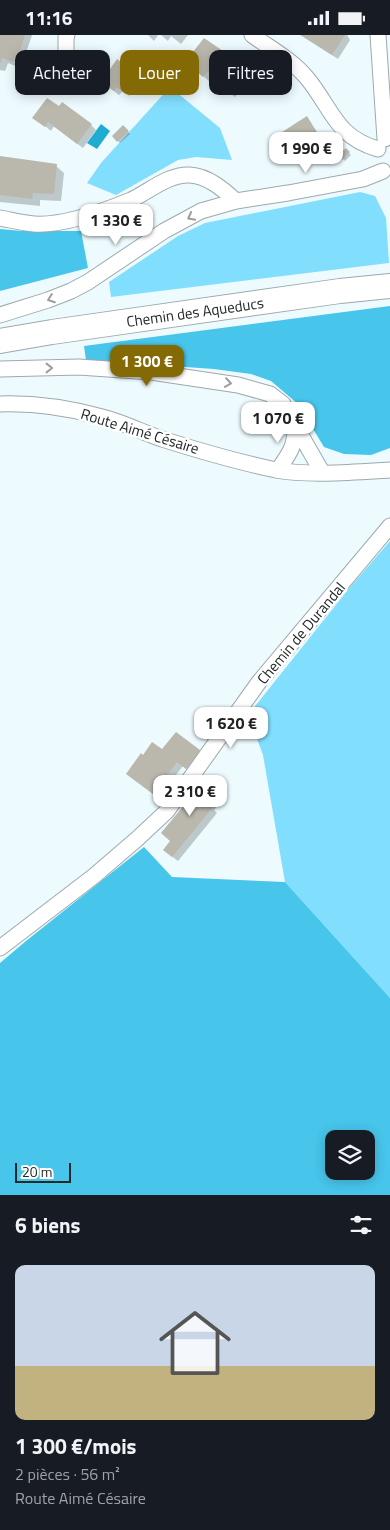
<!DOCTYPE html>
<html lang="fr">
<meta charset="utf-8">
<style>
:root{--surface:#171b24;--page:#242831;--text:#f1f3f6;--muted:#9ea1a6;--line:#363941;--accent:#846a05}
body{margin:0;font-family:"Titillium Web",sans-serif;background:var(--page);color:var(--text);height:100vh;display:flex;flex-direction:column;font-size:19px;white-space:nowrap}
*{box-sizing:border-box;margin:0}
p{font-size:16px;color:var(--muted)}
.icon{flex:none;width:28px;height:28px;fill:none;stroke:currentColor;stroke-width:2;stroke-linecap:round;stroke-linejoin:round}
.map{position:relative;height:1160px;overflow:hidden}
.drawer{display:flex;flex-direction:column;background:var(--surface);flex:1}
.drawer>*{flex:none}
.banner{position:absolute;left:15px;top:15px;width:360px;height:45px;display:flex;gap:10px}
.tools{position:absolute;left:325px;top:1095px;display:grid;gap:10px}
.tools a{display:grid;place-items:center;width:50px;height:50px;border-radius:10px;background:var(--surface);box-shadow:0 2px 12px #0003;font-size:25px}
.scale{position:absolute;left:15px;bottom:12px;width:56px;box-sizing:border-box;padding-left:5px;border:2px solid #222728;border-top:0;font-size:14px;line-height:18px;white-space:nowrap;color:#222728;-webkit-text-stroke:4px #fff;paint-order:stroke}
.price{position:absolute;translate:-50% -42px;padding:0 11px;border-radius:10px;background:#fff;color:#222;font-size:16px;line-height:32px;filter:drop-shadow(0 1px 2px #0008)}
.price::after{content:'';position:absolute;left:50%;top:30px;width:15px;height:11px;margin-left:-8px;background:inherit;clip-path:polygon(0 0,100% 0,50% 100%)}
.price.current{background:var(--accent);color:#fff}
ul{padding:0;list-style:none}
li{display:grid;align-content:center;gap:10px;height:265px;padding:0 15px}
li+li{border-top:1px solid var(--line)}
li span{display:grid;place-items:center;height:155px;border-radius:10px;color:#555}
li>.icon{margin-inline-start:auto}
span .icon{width:90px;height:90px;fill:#fffc;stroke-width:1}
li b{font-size:21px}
h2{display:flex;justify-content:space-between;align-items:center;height:60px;padding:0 15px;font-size:21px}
.chip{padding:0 18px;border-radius:10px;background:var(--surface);box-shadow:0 2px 12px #0003;font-size:18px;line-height:45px}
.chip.current{background:var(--accent);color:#fff}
.status{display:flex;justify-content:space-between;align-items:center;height:35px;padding:0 25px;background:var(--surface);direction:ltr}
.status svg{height:14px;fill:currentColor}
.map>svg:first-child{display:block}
</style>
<div class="status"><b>11:16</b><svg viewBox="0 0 49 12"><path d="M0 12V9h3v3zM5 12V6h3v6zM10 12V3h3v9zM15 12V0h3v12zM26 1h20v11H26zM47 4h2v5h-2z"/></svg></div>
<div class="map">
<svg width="390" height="1160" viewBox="0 0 390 1160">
<rect width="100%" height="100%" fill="#edfafe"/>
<g fill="#82defd">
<path d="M 170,52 L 220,93 L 232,125 L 196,122 L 178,125 L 116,160 L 87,148 L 101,128 Z"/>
<path d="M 360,157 L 375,161 L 386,183 L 389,228 L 111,262 L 109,247 L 178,201 L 205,188 Z"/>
<path d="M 390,506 L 390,963 L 285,847 L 263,720 L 248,680 L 351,551 Z"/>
</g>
<g fill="#47c5eb" fill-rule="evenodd">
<path d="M 0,194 L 22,196 L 81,196 L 88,233 L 0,256 Z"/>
<path d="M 390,271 L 390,413 L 371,420 L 344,419 L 324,412 L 298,369 L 271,346 L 251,339 L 214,334 L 86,325 L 84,311 Z"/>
<path d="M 144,812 L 172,842 L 285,847 L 390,963 L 390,1160 L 0,1160 L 0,928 L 26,906 ZM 334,1104 L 366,1104 L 366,1136 L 334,1136 Z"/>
</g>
<path fill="#20abd0" d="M 101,89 L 110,96 L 97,114 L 87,108 Z"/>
<g fill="#0003">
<path d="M 0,0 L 32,0 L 23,27 L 20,26 L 18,32 L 8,28 L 5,36 L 0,35 Z"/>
<path d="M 148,0 L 158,0 L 154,6 Z"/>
<path d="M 161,0 L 188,0 L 181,9 L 171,1 L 168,6 Z"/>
<path d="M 300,0 L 347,0 L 350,5 L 338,24 Z"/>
<path d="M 223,18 L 261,36 L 266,41 L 255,56 L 245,49 L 235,62 L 219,50 L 216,42 L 213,40 L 209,46 L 192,32 Z"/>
<path d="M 162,33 L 164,36 L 160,40 L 154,35 Z"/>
<path d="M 136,39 L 141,45 L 129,61 L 123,56 L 119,60 L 102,47 Z"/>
<path d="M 34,82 L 91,90 L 96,95 L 83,113 L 54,91 L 51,96 Z"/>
<path d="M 307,83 L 317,97 L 319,113 L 324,110 L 325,111 L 321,114 L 323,117 L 308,126 L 306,124 L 298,124 L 296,121 Z"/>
<path d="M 123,92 L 130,99 L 120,108 L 113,101 Z"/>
<path d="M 346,115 L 351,120 L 345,126 L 339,120 Z"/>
<path d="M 0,123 L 56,131 L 64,138 L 61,166 L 40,165 L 40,171 L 0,167 Z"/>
<path d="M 162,716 L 199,716 L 204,721 L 192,739 L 183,731 L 158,763 L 142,750 L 143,722 Z"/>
<path d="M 205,747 L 224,764 L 214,775 L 217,778 L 178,826 L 170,820 Z"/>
</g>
<g fill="#bab7ad">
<path d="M 0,0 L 25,0 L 18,22 L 15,21 L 13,27 L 2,23 L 0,29 Z"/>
<path d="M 301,0 L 345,0 L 332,20 Z"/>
<path d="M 204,3 L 223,16 L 224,15 L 232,21 L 236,15 L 262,35 L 249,52 L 239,45 L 229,58 L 212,45 L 215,42 L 208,36 L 203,42 L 185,27 Z"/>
<path d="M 117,24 L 137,39 L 123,57 L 117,52 L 114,56 L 101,47 Z"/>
<path d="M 155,27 L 163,32 L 157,39 L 150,33 Z"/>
<path d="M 47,63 L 59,71 L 62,67 L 92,89 L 77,109 L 48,87 L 45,92 L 32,83 Z"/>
<path d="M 307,81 L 324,109 L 302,122 L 295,122 L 279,99 Z"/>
<path d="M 123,90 L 129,96 L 117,107 L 112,101 Z"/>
<path d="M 346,113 L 350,117 L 342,125 L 338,120 Z"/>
<path d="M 0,121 L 57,129 L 54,159 L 33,158 L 32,164 L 0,160 Z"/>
<path d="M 176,697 L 200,715 L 186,734 L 177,727 L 153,759 L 126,739 L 141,718 L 143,720 L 152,707 L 162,714 Z"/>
<path d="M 205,745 L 223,760 L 172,822 L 163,815 L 170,806 L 161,798 Z"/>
</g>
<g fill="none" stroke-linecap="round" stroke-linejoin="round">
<defs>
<g id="minor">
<path d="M 252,0 C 270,13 292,25 307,43 C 332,73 335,102 378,114"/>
<path d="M 378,0 L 385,104"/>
<path d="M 66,22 L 66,2 L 67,0"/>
<path d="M 0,183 C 11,185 23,188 34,189 C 63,191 104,176 131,165 C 150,156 168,139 190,140 C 208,141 224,155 236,166"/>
<path d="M 0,280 L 48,265 L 71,256 L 88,247 L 164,196 L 201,176 L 236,166 L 288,158 L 363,144 L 383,136"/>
<path d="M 0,334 L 79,332 L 151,337 L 238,350 L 270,359 L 283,369 L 322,437"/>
<path d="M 0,369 C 33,368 69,373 102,382 C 122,387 142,397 162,404 C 200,416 238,427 276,435 C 309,441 356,437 390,435"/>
<path d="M 278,435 C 290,418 297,409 294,387"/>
<path d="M 0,913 L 94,841 L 137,804 L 167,776 L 259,647 L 390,491"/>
</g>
<path id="primary" d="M 0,306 L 52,297 L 340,256 L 390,251"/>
</defs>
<use href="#minor" stroke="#9ea9ad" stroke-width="17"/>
<use href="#primary" stroke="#9ea9ad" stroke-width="26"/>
<use href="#minor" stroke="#fff" stroke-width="15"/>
<use href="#primary" stroke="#fff" stroke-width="24"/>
</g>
<defs><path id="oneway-chevron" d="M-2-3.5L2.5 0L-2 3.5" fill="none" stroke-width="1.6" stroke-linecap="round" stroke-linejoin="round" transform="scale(1.25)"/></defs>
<g stroke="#9c9e9e">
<use href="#oneway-chevron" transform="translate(191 182) rotate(152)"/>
<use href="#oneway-chevron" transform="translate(51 264) rotate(160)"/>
<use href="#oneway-chevron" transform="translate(49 333)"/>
<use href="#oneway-chevron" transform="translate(228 348) rotate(8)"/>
</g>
<g text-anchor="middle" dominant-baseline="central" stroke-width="5" stroke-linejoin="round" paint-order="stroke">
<g font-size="15" fill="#222728" stroke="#fff">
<text transform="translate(195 277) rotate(-8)">Chemin des Aqueducs</text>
<text transform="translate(140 396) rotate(17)">Route Aimé Césaire</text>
<text transform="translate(301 598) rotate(-50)">Chemin de Durandal</text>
</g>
</g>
</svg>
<div class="tools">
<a><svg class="icon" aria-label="layers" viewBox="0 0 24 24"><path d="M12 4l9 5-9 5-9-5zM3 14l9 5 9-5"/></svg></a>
</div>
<div class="scale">20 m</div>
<b class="price" style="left:306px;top:139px">1 990 €</b>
<b class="price" style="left:116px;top:211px">1 330 €</b>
<b class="price current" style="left:147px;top:352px">1 300 €</b>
<b class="price" style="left:278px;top:409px">1 070 €</b>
<b class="price" style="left:231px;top:714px">1 620 €</b>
<b class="price" style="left:190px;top:782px">2 310 €</b>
<div class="banner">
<a class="chip">Acheter</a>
<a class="chip current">Louer</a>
<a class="chip">Filtres</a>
</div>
</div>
<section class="drawer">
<h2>6 biens<svg class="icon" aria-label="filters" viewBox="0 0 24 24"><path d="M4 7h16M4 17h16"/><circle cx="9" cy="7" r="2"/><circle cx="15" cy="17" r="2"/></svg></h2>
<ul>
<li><span style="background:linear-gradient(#c9d6e8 65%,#c2b280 0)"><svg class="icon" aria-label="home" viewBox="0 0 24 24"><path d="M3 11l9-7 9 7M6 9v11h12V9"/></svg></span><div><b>1 300 €/mois</b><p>2 pièces · 56 m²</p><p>Route Aimé Césaire</p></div></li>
</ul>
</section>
